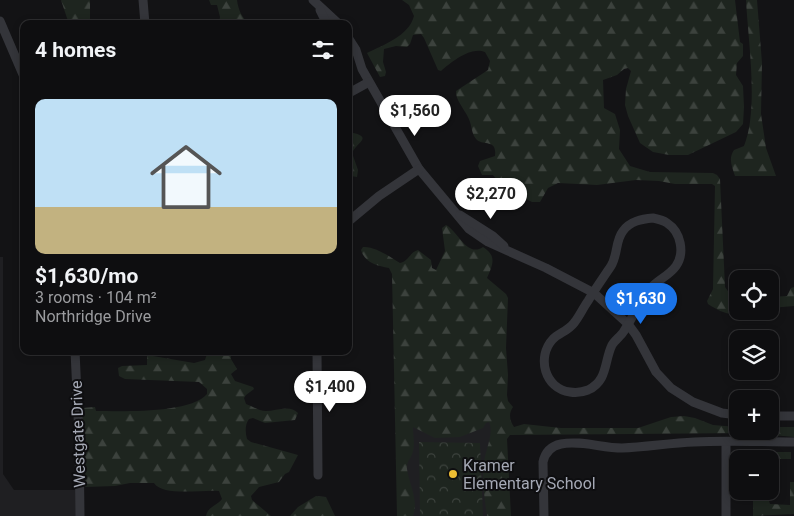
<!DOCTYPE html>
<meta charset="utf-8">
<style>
:root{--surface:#0e0e10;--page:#1c1c1e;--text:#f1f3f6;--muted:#9b9c9f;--line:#2e2e30;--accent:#1a73e8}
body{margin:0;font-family:Roboto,sans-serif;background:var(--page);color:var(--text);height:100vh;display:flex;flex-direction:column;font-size:19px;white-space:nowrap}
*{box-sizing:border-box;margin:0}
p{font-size:16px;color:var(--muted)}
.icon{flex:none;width:28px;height:28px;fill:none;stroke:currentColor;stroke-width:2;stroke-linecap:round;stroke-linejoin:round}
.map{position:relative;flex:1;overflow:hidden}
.panel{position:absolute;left:20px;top:20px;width:332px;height:335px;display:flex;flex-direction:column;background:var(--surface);border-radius:10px;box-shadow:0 2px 8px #0003,0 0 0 1px var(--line)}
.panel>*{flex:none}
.tools{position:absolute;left:729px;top:270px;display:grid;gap:10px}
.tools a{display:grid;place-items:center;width:50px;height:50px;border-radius:10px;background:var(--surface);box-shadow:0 2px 8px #0003,0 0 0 1px var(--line);font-size:25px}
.price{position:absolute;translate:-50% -42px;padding:0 11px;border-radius:18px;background:#fff;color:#222;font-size:16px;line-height:32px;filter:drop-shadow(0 1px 2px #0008)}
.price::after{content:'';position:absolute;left:50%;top:30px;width:15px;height:11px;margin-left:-8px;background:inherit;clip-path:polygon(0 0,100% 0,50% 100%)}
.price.on{background:var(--accent);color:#fff}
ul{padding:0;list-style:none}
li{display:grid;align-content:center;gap:10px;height:265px;padding:0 15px}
li span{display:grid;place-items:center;height:155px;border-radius:10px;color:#555}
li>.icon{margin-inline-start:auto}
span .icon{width:90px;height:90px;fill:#fffc;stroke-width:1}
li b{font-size:21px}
h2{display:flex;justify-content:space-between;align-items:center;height:60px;padding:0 15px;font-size:21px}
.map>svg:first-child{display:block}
</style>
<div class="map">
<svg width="794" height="516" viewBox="0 0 794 516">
<defs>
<pattern id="forest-firs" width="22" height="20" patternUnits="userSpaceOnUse" patternTransform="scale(1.25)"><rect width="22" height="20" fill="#1e251f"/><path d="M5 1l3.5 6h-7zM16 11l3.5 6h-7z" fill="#3c423d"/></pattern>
<pattern id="park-crowns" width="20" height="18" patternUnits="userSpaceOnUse" patternTransform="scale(1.25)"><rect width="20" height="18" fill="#1e251f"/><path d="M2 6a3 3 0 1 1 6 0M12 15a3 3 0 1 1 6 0" fill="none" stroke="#3c423d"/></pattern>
</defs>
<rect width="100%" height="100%" fill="#131315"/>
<g fill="#1f1f22">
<path d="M 0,257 L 3,257 L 3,474 L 14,490 L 77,490 L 77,516 L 0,516 Z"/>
<path d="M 404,413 L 499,413 L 501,516 L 406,516 Z"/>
</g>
<g fill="url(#forest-firs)">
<path d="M 61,0 L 90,0 L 90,24 L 69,24 Z"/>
<path d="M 209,0 L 237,0 C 238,9 242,19 250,24 L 219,24 L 220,17 L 217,5 L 211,5 Z"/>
<path d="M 402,0 L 735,0 L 740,42 L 743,44 L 743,56 L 737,63 L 736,75 L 743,86 L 744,107 L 743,124 L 736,132 L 688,155 L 669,155 L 653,152 L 640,143 L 628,116 L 625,105 L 626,89 L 631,71 L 628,68 L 624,69 L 617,75 L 603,80 L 604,108 L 615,114 L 620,130 L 619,149 L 630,166 L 650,172 L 713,173 L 717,175 L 720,179 L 725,287 L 732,297 L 737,299 L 738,311 L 747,311 C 731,317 722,313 708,304 L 707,301 L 713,289 L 715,186 L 712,184 L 675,184 L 659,181 L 636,180 L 597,185 L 558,183 L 548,188 L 540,202 L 532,202 L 516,194 L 504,194 L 501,202 L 497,203 L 497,180 L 493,175 L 482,175 L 478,166 L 480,161 L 495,156 C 497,139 485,146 477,140 C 472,135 472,128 470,122 C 467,112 458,104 456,94 L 456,91 L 488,70 L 490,61 L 485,52 C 471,46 451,62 441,71 L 438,70 L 424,38 L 421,34 L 413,35 L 410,44 L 407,47 L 396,46 L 384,49 L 383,62 L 386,72 L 385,76 L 380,77 L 367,53 C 383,45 409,36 414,16 L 409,5 Z"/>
<path d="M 746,0 L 757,0 L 762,63 L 761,114 L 766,148 L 776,176 L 735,176 C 732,166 728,159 734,150 L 744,146 C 759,109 748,41 746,0 Z"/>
<path d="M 349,132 C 374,137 358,141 352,153 L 358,170 L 357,177 L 351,176 L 351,168 L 349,165 Z"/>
<path d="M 446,225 C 458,231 467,258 483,247 C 497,256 493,264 487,278 L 506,294 L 508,298 L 506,348 L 508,375 L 507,395 L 508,401 L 513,407 C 508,414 510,421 514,427 L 524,424 L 561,428 L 638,428 L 671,417 L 684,416 L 695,418 L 713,425 L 737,427 L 738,431 L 770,431 L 770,427 L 794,427 L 794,437 L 751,433 L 510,435 L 507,439 L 511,516 L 487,516 C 484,494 480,471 487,449 C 489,441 493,431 489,422 L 486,423 L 483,428 L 460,437 L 435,438 L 413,427 C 413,435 415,444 413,451 C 412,458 406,461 407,469 C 409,484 419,500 413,516 L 397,516 L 392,274 L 389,268 C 377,266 364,262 361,250 L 363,247 C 375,246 390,257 400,263 C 408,262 410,252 418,250 L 431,260 L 432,268 L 436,270 L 445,251 L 442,228 Z"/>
<path d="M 794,287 L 794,306 L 770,308 L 770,297 L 787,296 L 791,288 Z"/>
<path d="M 208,351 L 231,351 L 231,359 L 237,369 L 231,374 L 235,381 L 253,387 L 254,389 L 246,395 L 244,398 L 246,404 C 252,406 259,411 266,411 C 276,411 290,404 298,413 L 295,420 L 265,423 L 253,418 L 249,419 C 245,424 245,432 247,439 L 251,442 L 298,455 L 289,472 L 285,474 L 279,482 L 259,487 L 251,496 L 252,500 L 271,516 L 206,516 C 208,506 217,506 222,499 L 219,491 C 204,489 163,497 154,483 L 130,483 L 115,486 L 85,487 L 82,408 L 95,407 L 96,411 C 121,411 190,414 207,394 L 207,389 L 199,382 L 125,379 L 119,376 L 118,368 L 122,366 L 147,365 L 147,355 L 194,363 L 205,360 Z"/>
<rect x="753" y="452" width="38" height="7"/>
<path d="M 770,479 L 779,481 C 781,492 778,495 769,501 L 770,504 L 790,505 L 790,482 L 794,482 L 794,514 L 753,516 L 753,491 L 770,491 Z"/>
<path d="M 316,496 L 326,497 L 335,516 L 290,516 L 298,507 Z"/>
</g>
<path fill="url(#park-crowns)" d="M 419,442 L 480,443 L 483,516 L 420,516 Z"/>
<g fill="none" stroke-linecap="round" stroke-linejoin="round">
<g stroke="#34353a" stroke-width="9">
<path d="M 143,0 L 145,24"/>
<path d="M 313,0 L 339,24"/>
<path d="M 320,10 L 327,24"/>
<path d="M 0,21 L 24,77"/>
<path d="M 349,39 L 356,50 L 362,69 L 419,169 L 469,229 L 488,242 L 546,268 L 594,293 L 628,324 L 636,335 L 656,372 L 671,388 L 693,402 L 722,413 L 738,415"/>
<path d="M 349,93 L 369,82"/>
<path d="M 460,215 L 493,236 L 504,246"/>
<path d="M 653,218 C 658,219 663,220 667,223 C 681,232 685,253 676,266 C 669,276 657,280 650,289 C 640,301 633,317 624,331 C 621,336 615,340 612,345 C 604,361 608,381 588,390 C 583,392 576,393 570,392 C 545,389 536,357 553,339 C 559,333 568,331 574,323 C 579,317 583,308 588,301 C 595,289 603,278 611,266 C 618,255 615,241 623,231 C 630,221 642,219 653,218 Z"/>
<path d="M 349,221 L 379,196 L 419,169"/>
<path d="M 75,351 L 79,436 L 80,516"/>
<path d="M 317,351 L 318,475"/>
<path d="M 770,416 L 794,416"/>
<path d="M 726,442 L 726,516"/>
<path d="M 544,516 L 543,462 C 545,453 551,446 561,444 C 580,440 602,448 622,448 C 646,447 670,443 694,442 C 727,440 761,442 794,442"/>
</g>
</g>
<circle fill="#edbd33" stroke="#0e0e10" stroke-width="2" cx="453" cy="474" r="5"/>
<g text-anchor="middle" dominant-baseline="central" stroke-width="4" stroke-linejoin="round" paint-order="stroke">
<g font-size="16" fill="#a5a9b5" stroke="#0e0e10">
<text transform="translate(78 434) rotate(-92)">Westgate Drive</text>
</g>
<g font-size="16" fill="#a5a9b5" stroke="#0e0e10" text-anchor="start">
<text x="463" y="465">Kramer<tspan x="463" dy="18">Elementary School</tspan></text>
</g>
</g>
</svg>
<div class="tools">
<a><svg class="icon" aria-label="locate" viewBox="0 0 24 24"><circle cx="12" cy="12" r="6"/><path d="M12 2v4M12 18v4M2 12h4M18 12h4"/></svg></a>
<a><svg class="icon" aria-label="layers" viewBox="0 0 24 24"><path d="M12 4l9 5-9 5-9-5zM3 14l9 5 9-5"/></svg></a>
<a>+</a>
<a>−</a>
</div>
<b class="price" style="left:415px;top:137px">$1,560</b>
<b class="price" style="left:491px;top:220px">$2,270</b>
<b class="price on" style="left:641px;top:325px">$1,630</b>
<b class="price" style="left:330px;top:413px">$1,400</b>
<section class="panel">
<h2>4 homes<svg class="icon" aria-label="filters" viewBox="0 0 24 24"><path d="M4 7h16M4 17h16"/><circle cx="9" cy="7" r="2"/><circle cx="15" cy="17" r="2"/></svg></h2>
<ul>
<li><span style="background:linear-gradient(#bfe0f5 70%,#c2b280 0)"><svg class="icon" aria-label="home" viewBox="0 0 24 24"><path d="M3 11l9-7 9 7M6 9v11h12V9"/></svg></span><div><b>$1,630/mo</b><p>3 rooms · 104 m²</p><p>Northridge Drive</p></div></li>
</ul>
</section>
</div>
